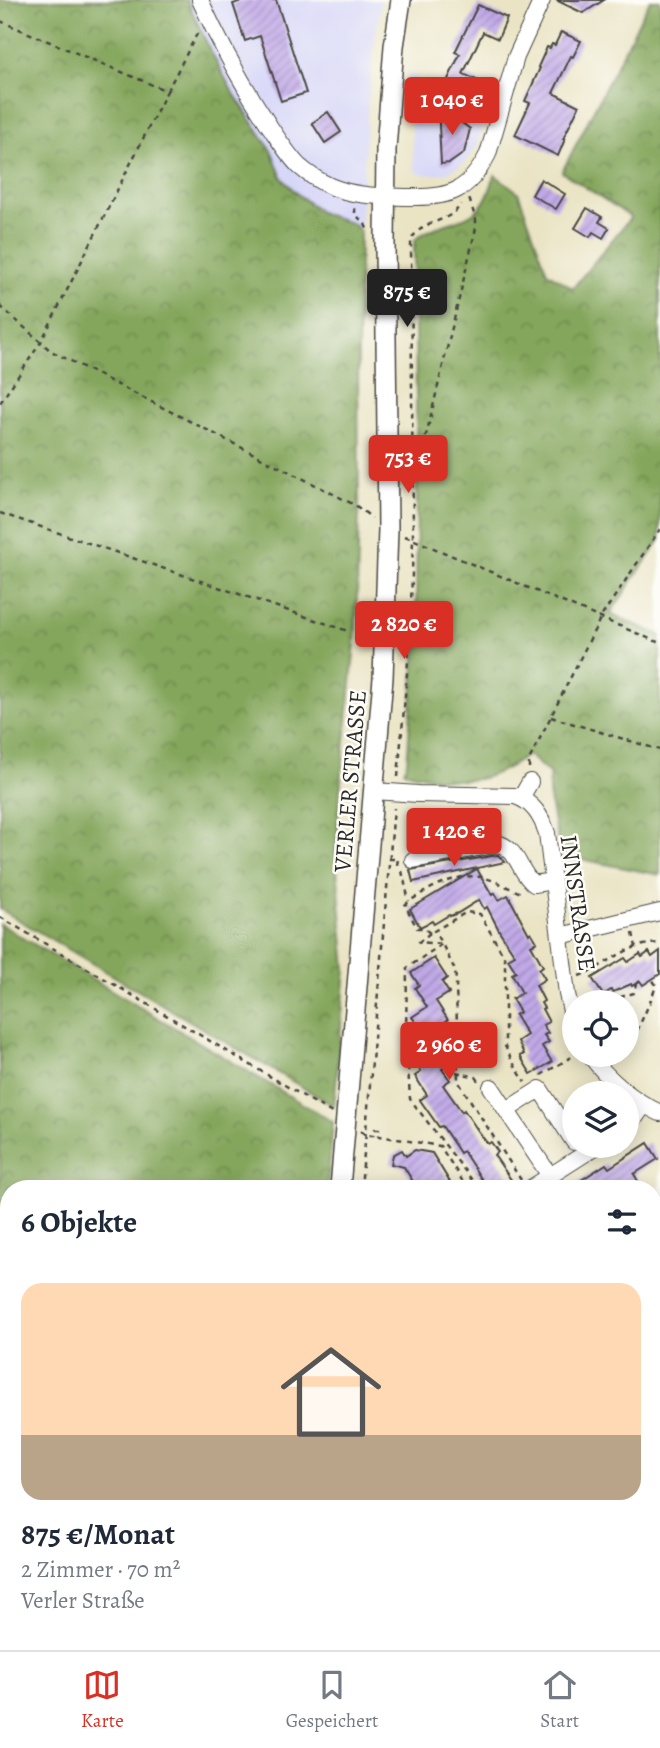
<!DOCTYPE html>
<html lang="de">
<meta charset="utf-8">
<style>
:root{--surface:#fff;--page:#f6f6f7;--text:#1f2937;--muted:#747a83;--line:#e0e1e3;--accent:#d93025}
body{margin:0;font-family:Alegreya,serif;background:var(--page);color:var(--text);height:100vh;display:flex;flex-direction:column;font-size:26px;white-space:nowrap}
*{box-sizing:border-box;margin:0}
p{font-size:23px;color:var(--muted)}
.icon{flex:none;width:38px;height:38px;fill:none;stroke:currentColor;stroke-width:2;stroke-linecap:round;stroke-linejoin:round}
.map{position:relative;flex:1;overflow:hidden}
.details{position:absolute;left:0px;top:1180px;width:662px;height:471px;display:flex;flex-direction:column;background:var(--surface);border-radius:28px 28px 0 0;box-shadow:0 4px 18px #0003}
.details>*{flex:none}
.buttons{position:absolute;left:562px;top:990px;display:grid;gap:14px}
.buttons a{display:grid;place-items:center;width:77px;height:77px;border-radius:50%;background:var(--surface);box-shadow:0 4px 18px #0003;font-size:35px}
.price{position:absolute;translate:-50% -60px;padding:0 16px;border-radius:7px;background:var(--accent);color:#fff;font-size:23px;line-height:46px;filter:drop-shadow(0 2px 4px #0008)}
.price::after{content:'';position:absolute;left:50%;top:42px;width:21px;height:16px;margin-left:-10px;background:inherit;clip-path:polygon(0 0,100% 0,50% 100%)}
.price.current{background:#222;color:#fff}
ul{padding:0;list-style:none}
li{display:grid;align-content:center;gap:14px;height:371px;padding:0 21px}
li span{display:grid;place-items:center;height:217px;border-radius:21px;color:#555}
li>.icon{margin-inline-start:auto}
span .icon{width:126px;height:126px;fill:#fffc;stroke-width:1}
li b{font-size:30px}
h2{display:flex;justify-content:space-between;align-items:center;height:84px;padding:0 21px;font-size:30px}
.dock{display:flex;justify-content:space-around;align-items:center;height:98px;border-top:2px solid var(--line);background:var(--surface);font-size:19px;color:var(--muted)}
.dock a{display:grid;justify-items:center;gap:4px}
.dock .current{color:var(--accent)}
.map>svg:first-child{display:block}
</style>
<div class="map">
<svg width="660" height="1650" viewBox="0 0 660 1650">
<defs>
<pattern id="forest-crowns" width="20" height="18" patternUnits="userSpaceOnUse" patternTransform="scale(1.75)"><rect width="20" height="18" fill="#84a65c"/><path d="M2 6a3 3 0 1 1 6 0M12 15a3 3 0 1 1 6 0" fill="none" stroke="#6c874c"/></pattern>
<pattern id="building-hatch" width="6" height="6" patternUnits="userSpaceOnUse" patternTransform="scale(1.75)"><rect width="6" height="6" fill="#c1a9e8"/><path d="M-1 1l2-2M0 6l6-6M5 7l2-2" fill="none" stroke="#9d8abc"/></pattern>
</defs>
<rect width="100%" height="100%" fill="#fdfcf7"/>
<filter id="ink" filterUnits="userSpaceOnUse"><feTurbulence type="fractalNoise" baseFrequency=".0143" numOctaves="2"/><feDisplacementMap in="SourceGraphic" scale="14" xChannelSelector="R" yChannelSelector="G"/><feConvolveMatrix kernelMatrix="1 2 1 2 8 2 1 2 1" color-interpolation-filters="sRGB"/></filter>
<filter id="wash" filterUnits="userSpaceOnUse"><feTurbulence type="fractalNoise" baseFrequency=".00686" numOctaves="4" result="noise"/><feDisplacementMap in="SourceGraphic" scale="28" xChannelSelector="R" yChannelSelector="G"/><feGaussianBlur stdDeviation="1.57" result="paint"/><feColorMatrix in="noise" values="0 0 0 0 0 0 0 0 0 0 0 0 0 0 0 0 0 1.4 0 .05"/><feComposite in="paint" operator="in"/></filter>
<g filter="url(#wash)">
<rect width="100%" height="100%" fill="#eae4c5"/>
<g fill="#d7d7f8">
<path d="M 187,0 L 381,0 L 373,52 L 368,100 L 360,231 L 354,224 L 321,213 L 296,193 L 282,178 L 272,152 L 231,89 L 211,52 Z"/>
<path d="M 408,72 L 482,128 L 478,143 L 472,153 L 464,163 L 454,169 L 442,174 L 429,175 L 419,174 L 414,169 Z"/>
<path d="M 0,1455 L 9,1463 L 9,1642 L 40,1642 L 35,1650 L 0,1650 Z"/>
<path d="M 60,1642 L 251,1642 L 249,1650 L 73,1650 Z"/>
</g>
<g fill="url(#forest-crowns)" stroke="#586844" stroke-width="2">
<path d="M 0,0 L 187,0 L 211,52 L 231,89 L 272,152 L 282,178 L 296,193 L 321,213 L 354,224 L 360,231 L 358,353 L 359,504 L 357,596 L 355,643 L 340,791 L 336,857 L 346,969 L 334,1106 L 0,909 Z"/>
<path d="M 650,0 L 660,0 L 660,540 L 610,614 L 660,635 L 660,875 L 560,855 C 557,828 546,801 550,774 L 528,755 C 493,779 474,785 431,777 C 422,775 413,774 404,771 L 407,762 L 416,646 L 417,475 L 414,241 C 431,223 461,225 478,209 C 487,201 491,187 495,175 L 518,192 L 547,272 L 573,288 L 631,217 L 562,172 Z"/>
<path d="M 0,924 L 333,1122 L 327,1188 L 9,1188 L 9,1463 L 0,1455 Z"/>
<path d="M 40,1642 L 60,1642 L 73,1650 L 35,1650 Z"/>
</g>
<g id="blocks">
<g fill="url(#building-hatch)">
<path d="M 244,0 L 276,0 L 306,93 L 281,101 L 260,36 L 245,41 L 233,4 Z"/>
<path d="M 556,0 L 604,0 L 583,13 Z"/>
<path d="M 478,5 L 507,18 L 498,39 L 483,32 L 463,74 L 477,80 L 467,101 L 443,90 L 460,54 L 455,52 Z"/>
<path d="M 561,32 L 581,41 L 573,57 L 571,56 L 553,93 L 579,106 L 563,139 L 565,139 L 558,156 L 515,135 L 530,103 L 525,101 L 540,68 L 538,67 L 547,47 L 550,48 L 552,44 L 555,45 Z"/>
<path d="M 438,105 L 470,129 L 464,153 L 450,163 L 441,164 Z"/>
<path d="M 328,112 L 341,132 L 325,143 L 312,123 Z"/>
<path d="M 541,179 L 565,194 L 556,209 L 532,195 Z"/>
<path d="M 587,208 L 602,217 L 599,222 L 609,228 L 603,238 L 593,232 L 590,237 L 575,228 Z"/>
<path d="M 498,855 L 505,862 L 413,882 L 410,870 Z"/>
<path d="M 477,869 L 492,895 L 495,893 L 499,900 L 508,895 L 529,934 L 531,932 L 537,942 L 531,945 L 543,966 L 539,969 L 545,979 L 536,985 L 544,1001 L 541,1003 L 544,1008 L 542,1009 L 549,1022 L 543,1025 L 548,1033 L 544,1035 L 549,1042 L 542,1046 L 552,1062 L 531,1074 L 520,1056 L 524,1054 L 518,1041 L 527,1035 L 515,1015 L 520,1012 L 512,999 L 522,993 L 512,974 L 516,972 L 508,959 L 515,955 L 500,932 L 487,907 L 484,909 L 479,900 L 458,913 L 450,916 L 449,915 L 434,924 L 432,921 L 420,927 L 410,909 Z"/>
<path d="M 660,951 L 660,974 L 643,985 L 640,981 L 632,986 L 631,984 L 613,992 L 611,990 L 603,995 L 592,978 L 625,958 L 628,962 L 640,954 L 642,957 L 649,952 L 652,957 Z"/>
<path d="M 434,958 L 447,978 L 442,982 L 449,993 L 436,1001 L 448,1020 L 441,1024 L 449,1036 L 436,1045 L 447,1066 L 442,1069 L 450,1080 L 443,1085 L 462,1112 L 464,1110 L 483,1138 L 488,1144 L 491,1142 L 498,1152 L 494,1155 L 514,1184 L 508,1188 L 491,1188 L 488,1184 L 486,1186 L 463,1151 L 460,1153 L 442,1126 L 439,1127 L 420,1100 L 427,1095 L 415,1076 L 421,1072 L 413,1060 L 427,1051 L 414,1032 L 420,1028 L 412,1017 L 427,1007 L 415,988 L 419,985 L 411,973 Z"/>
<path d="M 648,1143 L 658,1159 L 634,1174 L 642,1188 L 629,1188 L 626,1184 L 620,1188 L 569,1188 L 606,1164 L 609,1168 Z"/>
<path d="M 402,1150 L 406,1156 L 415,1150 L 432,1153 L 451,1184 L 444,1188 L 417,1188 L 404,1167 L 391,1164 L 393,1155 Z"/>
</g>
</g>
</g>
<g filter="url(#ink)">
<use href="#blocks" fill-opacity="0" stroke="#484742" stroke-width="2"/>
<g fill="none" stroke-linecap="round" stroke-linejoin="round">
<defs>
<g id="minor">
<path d="M 200,0 C 220,44 243,86 270,127 C 279,140 288,155 299,166 C 308,174 319,181 330,186 C 355,197 383,196 410,197 C 450,198 469,191 488,154 L 516,57 L 542,0"/>
<path d="M 374,791 L 418,794 L 515,796 C 533,802 541,816 547,833 L 567,994 L 574,1024"/>
<path d="M 521,798 L 530,782"/>
<path d="M 413,860 L 500,844 C 519,851 519,873 534,884 L 553,881"/>
<path d="M 560,936 L 660,912"/>
<path d="M 590,1055 C 609,1081 631,1099 660,1113"/>
<path d="M 491,1087 L 550,1176"/>
<path d="M 507,1110 L 540,1089 L 574,1142"/>
<path d="M 626,1126 L 635,1118 L 644,1105"/>
<path d="M 531,1188 L 597,1146"/>
<path d="M 0,1277 L 9,1281"/>
<path d="M 653,1292 L 660,1288"/>
<path d="M 653,1534 L 660,1529"/>
<path d="M 479,1650 L 492,1642"/>
</g>
<g id="major">
<path d="M 340,1188 L 383,678 L 388,529 L 385,243 L 386,149 L 394,46 L 401,0"/>
<path d="M 262,1650 L 265,1642"/>
</g>
</defs>
<use href="#minor" stroke="#484742" stroke-width="18"/>
<use href="#major" stroke="#484742" stroke-width="22"/>
<g stroke="#484742" stroke-width="2.5" stroke-dasharray="5 5" stroke-linecap="butt">
<path d="M 0,21 L 167,91 L 41,342 L 0,403"/>
<path d="M 167,91 L 198,32"/>
<path d="M 355,208 L 355,214 L 365,224 L 368,231"/>
<path d="M 0,306 L 51,351 L 355,505 L 372,518"/>
<path d="M 413,451 L 424,444 L 476,228 L 476,220 L 469,198"/>
<path d="M 0,513 L 348,631"/>
<path d="M 405,536 L 660,643"/>
<path d="M 551,717 L 660,750"/>
<path d="M 529,768 L 529,760 L 601,617 L 660,529"/>
<path d="M 398,777 L 410,639 L 413,539 L 411,240 C 422,219 450,224 461,204"/>
<path d="M 389,859 L 398,859 L 397,865 L 401,865"/>
<path d="M 402,871 L 409,901"/>
<path d="M 0,917 L 332,1113"/>
<path d="M 430,933 L 419,942 L 442,944 L 455,970 L 456,981 L 458,1081 L 521,1180"/>
<path d="M 430,933 L 423,928 L 417,928 L 405,905 C 422,891 458,872 480,877 C 494,879 508,888 521,893"/>
<path d="M 633,933 L 636,947"/>
<path d="M 579,976 C 609,965 624,944 660,943"/>
<path d="M 601,1003 L 634,993 L 636,983"/>
<path d="M 626,1027 L 638,1029 C 644,1014 652,1000 656,985 L 652,979"/>
<path d="M 456,1072 L 476,1077 L 479,1081"/>
<path d="M 541,1075 L 575,1055"/>
<path d="M 361,1131 L 366,1135 L 374,1135 L 375,1129 L 379,1129 L 379,1136 L 440,1146 L 467,1188"/>
<path d="M 361,1188 L 394,808"/>
<path d="M 478,1188 L 410,1099 L 406,1034 L 407,968 L 442,944 L 434,931 L 467,912 L 480,914 L 505,958 L 505,1046 L 512,1061 L 525,1082"/>
<path d="M 653,1200 L 660,1212"/>
<path d="M 652,1642 L 653,1650"/>
<path d="M 283,1650 L 286,1642"/>
</g>
<use href="#minor" stroke="#fff" stroke-width="16"/>
<use href="#major" stroke="#fff" stroke-width="19"/>
</g>
</g>
<g text-anchor="middle" dominant-baseline="central" stroke-width="5" stroke-linejoin="round" paint-order="stroke">
<g font-size="24" fill="#2b2b2b" stroke="#fdfcf7">
<text transform="translate(350 781) rotate(-85)">VERLER STRASSE</text>
<text transform="translate(578 903) rotate(82)">INNSTRASSE</text>
</g>
</g>
</svg>
<div class="buttons">
<a><svg class="icon" aria-label="locate" viewBox="0 0 24 24"><circle cx="12" cy="12" r="6"/><path d="M12 2v4M12 18v4M2 12h4M18 12h4"/></svg></a>
<a><svg class="icon" aria-label="layers" viewBox="0 0 24 24"><path d="M12 4l9 5-9 5-9-5zM3 14l9 5 9-5"/></svg></a>
</div>
<b class="price" style="left:452px;top:137px">1 040 €</b>
<b class="price current" style="left:407px;top:329px">875 €</b>
<b class="price" style="left:408px;top:495px">753 €</b>
<b class="price" style="left:404px;top:661px">2 820 €</b>
<b class="price" style="left:454px;top:868px">1 420 €</b>
<b class="price" style="left:449px;top:1082px">2 960 €</b>
<section class="details">
<h2>6 Objekte<svg class="icon" aria-label="filters" viewBox="0 0 24 24"><path d="M4 7h16M4 17h16"/><circle cx="9" cy="7" r="2"/><circle cx="15" cy="17" r="2"/></svg></h2>
<ul>
<li><span style="background:linear-gradient(#ffd9b3 70%,#b9a48a 0)"><svg class="icon" aria-label="home" viewBox="0 0 24 24"><path d="M3 11l9-7 9 7M6 9v11h12V9"/></svg></span><div><b>875 €/Monat</b><p>2 Zimmer · 70 m²</p><p>Verler Straße</p></div></li>
</ul>
</section>
</div>
<nav class="dock">
<a class="current"><svg class="icon" aria-label="map" viewBox="0 0 24 24"><path d="M3 6l6-2 6 2 6-2v14l-6 2-6-2-6 2zM9 4v14M15 6v14"/></svg>Karte</a>
<a><svg class="icon" aria-label="saved" viewBox="0 0 24 24"><path d="M7 4h10v16l-5-4-5 4z"/></svg>Gespeichert</a>
<a><svg class="icon" aria-label="home" viewBox="0 0 24 24"><path d="M3 11l9-7 9 7M6 9v11h12V9"/></svg>Start</a>
</nav>
